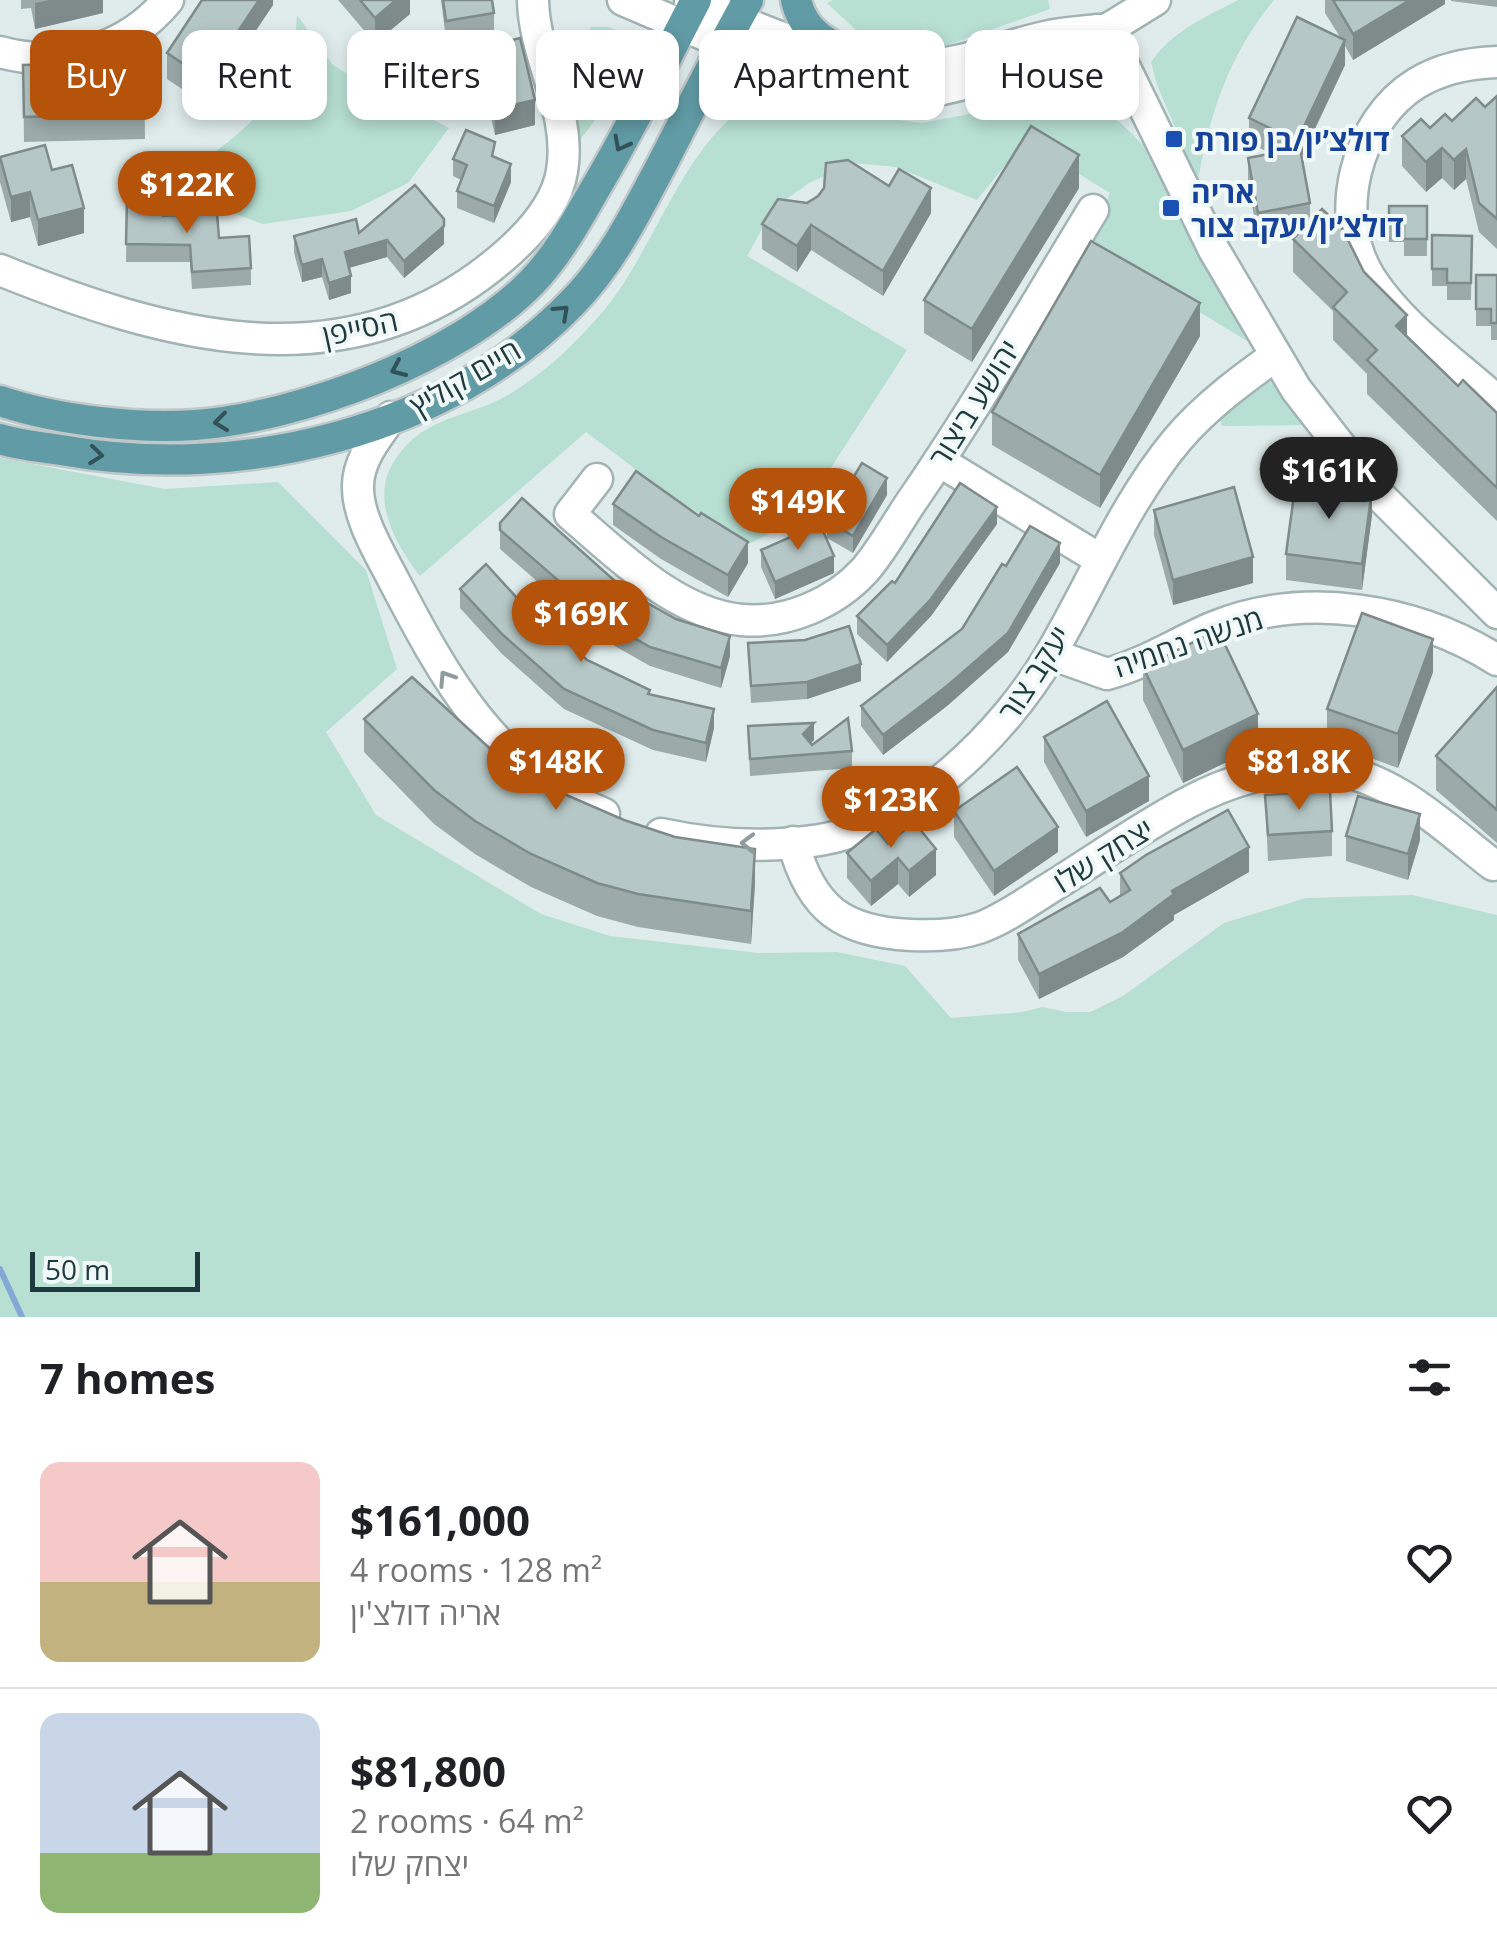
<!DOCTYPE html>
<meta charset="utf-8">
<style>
:root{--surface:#fff;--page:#f2f2f2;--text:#202124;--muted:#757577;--line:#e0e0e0;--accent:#b45309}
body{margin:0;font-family:"Open Sans",Heebo,sans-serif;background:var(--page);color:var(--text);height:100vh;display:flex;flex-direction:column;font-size:38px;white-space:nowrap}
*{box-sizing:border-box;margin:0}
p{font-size:32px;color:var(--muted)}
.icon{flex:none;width:55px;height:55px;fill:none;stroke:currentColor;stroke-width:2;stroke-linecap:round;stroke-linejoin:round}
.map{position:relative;height:1317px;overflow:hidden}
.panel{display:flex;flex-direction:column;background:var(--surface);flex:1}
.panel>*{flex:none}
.hud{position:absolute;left:30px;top:30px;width:1438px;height:90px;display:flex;gap:20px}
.scale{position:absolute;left:30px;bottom:25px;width:170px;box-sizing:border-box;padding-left:10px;border:5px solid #1f3a3e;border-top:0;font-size:28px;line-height:35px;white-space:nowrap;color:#1f3a3e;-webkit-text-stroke:8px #f1f9f8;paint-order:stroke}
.price{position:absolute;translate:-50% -85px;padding:0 22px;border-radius:35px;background:var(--accent);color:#fff;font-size:32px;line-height:65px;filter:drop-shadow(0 2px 5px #0008)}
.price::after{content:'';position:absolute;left:50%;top:60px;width:30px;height:22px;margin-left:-15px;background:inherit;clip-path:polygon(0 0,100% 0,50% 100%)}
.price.current{background:#222;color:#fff}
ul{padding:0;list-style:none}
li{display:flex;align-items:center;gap:30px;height:250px;padding:0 40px}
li+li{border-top:2px solid var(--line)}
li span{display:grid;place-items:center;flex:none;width:280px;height:200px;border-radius:20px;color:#555}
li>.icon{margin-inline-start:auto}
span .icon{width:120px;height:120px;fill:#fffc;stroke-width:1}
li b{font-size:42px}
h2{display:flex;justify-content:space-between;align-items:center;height:120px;padding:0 40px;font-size:42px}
.tag{padding:0 35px;border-radius:20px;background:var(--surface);box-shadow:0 5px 15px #0003;font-size:35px;line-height:90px}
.tag.current{background:var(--accent);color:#fff}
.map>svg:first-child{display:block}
</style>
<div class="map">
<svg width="1497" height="1317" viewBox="0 0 1497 1317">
<rect width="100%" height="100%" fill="#e0ecec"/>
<g fill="#b7dfd2">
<path d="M 833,0 L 1048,0 L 1050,9 L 942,47 L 900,44 L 856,30 L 827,3 Z"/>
<path d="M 1238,0 L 1274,0 C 1230,53 1209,114 1198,181 L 1157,85 L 1151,62 C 1172,31 1206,17 1238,0 Z"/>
<path d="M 297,15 L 332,64 L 359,82 L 449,128 L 408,183 L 351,211 L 263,224 L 208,204 L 181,173 C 224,150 281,105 293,54 C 296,42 296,28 297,15 Z"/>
<path d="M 591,27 L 609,27 L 631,37 C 642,67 596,117 579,142 C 570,94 558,69 591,27 Z"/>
<path d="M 1064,96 C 1103,108 1116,116 1144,146 L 1247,341 L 1090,245 L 1110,193 L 1025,141 L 977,200 L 896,167 L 854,163 L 809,183 L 774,208 L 747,256 L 907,350 L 798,519 L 749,544 L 677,500 L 586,432 L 420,576 C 397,546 371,502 392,465 C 423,413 466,421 513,392 C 545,372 574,345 599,316 C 654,255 683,140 754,102 L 922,123 Z"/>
<path d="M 1270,369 L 1307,425 L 1222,426 L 1218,414 Z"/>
<path d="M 0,458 L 165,489 L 278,482 L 366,570 L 397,669 L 326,732 L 376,815 L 541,914 L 610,936 L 758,953 L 837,952 L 905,966 L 951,1018 L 1023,1012 L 1042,1007 L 1066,1012 L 1090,1012 L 1123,996 L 1224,923 L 1306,898 L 1412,895 L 1497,915 L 1497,1317 L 0,1317 Z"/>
</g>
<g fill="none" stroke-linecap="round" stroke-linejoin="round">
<path stroke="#84a8d6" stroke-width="6" d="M 0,1269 L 22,1317"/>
<defs>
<g id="minor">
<path d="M 623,0 L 761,59 L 848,83 L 908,91 L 943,89 L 1053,63 L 1155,0"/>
<path d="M 690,0 C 755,28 838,66 910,66 C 957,67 1000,47 1045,37 C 1062,33 1081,32 1098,30"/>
<path d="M 1106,29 L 1214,250 L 1296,389 L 1376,492 L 1497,613"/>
<path d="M 0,52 C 61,69 128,49 168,0"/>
<path d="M 1497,62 C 1468,63 1442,68 1417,83 C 1355,121 1331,218 1371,279 C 1402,327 1455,363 1497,401"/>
<path d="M 1053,63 L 1103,74 L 1138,96"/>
<path d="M 0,270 C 161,335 340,387 491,267 C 520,244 556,210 562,171 C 572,112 534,58 533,0"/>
<path d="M 391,417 C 377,438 358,459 358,486 C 357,516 379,552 393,579 C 445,678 493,769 604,814"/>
<path d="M 939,461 L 1101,560"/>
<path d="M 597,479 L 570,514 C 618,555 676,614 742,620 C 787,624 835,603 865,570 C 884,548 899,519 916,495 C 979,403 1035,305 1093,210"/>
<path d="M 1051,654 L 1107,674 C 1145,664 1178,642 1214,627 C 1305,590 1416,609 1497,660"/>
<path d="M 661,834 C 712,845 768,848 820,840 C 912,825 1005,732 1050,655 C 1092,584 1123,505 1177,440 C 1205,407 1240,381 1275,356"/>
<path d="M 793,842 C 811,909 843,932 911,935 C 933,936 958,935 979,928 C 1002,920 1024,904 1045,891 C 1092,862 1138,829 1187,803 C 1228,781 1277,766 1325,769 C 1390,773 1444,827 1493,865"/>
</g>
<g id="major">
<path d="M 796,0 C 803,33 828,44 856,58"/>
<path d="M 0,401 C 56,420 136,429 195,425 C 301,417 458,358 532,282 C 556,257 575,224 592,194 C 630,131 662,65 696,0"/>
<path d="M 0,439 C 21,446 45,447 67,451 C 241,481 448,432 573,302 C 612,262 637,211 663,162 C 691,108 718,53 748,0"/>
</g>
</defs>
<use href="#minor" stroke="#a2b3b4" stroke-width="35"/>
<use href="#major" stroke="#c0c8c9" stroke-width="35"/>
<use href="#minor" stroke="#fff" stroke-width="30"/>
<use href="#major" stroke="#619ba5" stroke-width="30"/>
</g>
<g fill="#9cabaa">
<path d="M 21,0 L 103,0 L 103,13 L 35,29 L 31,8 L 21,9 Z"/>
<path d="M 273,0 L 273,5 L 206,105 L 167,79 L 167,53 Z"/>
<path d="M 338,0 L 410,0 L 410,14 L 375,43 Z"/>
<path d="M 441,0 L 492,0 L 494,13 L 494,30 L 446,39 Z"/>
<path d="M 1325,0 L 1445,0 L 1445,4 L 1353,60 L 1345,46 L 1345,65 L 1302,157 L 1310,203 L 1310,221 L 1364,272 L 1407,337 L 1458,386 L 1497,413 L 1497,521 L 1367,394 L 1367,374 L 1333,340 L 1333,311 L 1293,272 L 1293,239 L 1301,230 L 1258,238 L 1248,183 L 1248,158 L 1270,153 L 1249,143 L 1249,118 L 1340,37 L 1325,13 Z"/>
<path d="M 1451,0 L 1497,0 L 1497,7 L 1451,1 Z"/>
<path d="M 520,38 L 535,125 L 495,135 L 486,96 L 464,102 L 459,79 L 459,54 Z"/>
<path d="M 144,62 L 145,139 L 24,142 L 23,65 Z"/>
<path d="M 1497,96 L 1497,249 L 1479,232 L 1466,179 L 1454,190 L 1442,178 L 1426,192 L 1402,166 L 1402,136 L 1430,128 L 1485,107 Z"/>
<path d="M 0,157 L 52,170 L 84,233 L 38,246 L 30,217 L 11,222 L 0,182 Z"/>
<path d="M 495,157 L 511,182 L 494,223 L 457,208 L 457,191 L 461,180 L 453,176 L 453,159 Z"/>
<path d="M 1079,188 L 972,362 L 924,333 L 924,300 Z"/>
<path d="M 127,199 L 163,216 L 219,238 L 251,268 L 251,285 L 192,289 L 190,262 L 126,262 Z"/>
<path d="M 1389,206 L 1427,206 L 1427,256 L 1404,256 L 1404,242 L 1389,242 Z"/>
<path d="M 931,213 L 883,296 L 811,250 L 797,272 L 762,249 L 762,224 Z"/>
<path d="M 359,233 L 444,244 L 404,278 L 387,257 L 349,268 L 351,293 L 329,300 L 322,277 L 302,282 L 294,253 L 294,236 Z"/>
<path d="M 1432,235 L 1472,236 L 1471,300 L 1447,300 L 1447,286 L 1432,286 Z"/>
<path d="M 1476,275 L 1497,275 L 1497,340 L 1491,340 L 1491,326 L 1476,326 Z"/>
<path d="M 1200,336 L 1100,508 L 992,445 L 992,412 Z"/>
<path d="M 887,495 L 853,553 L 827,538 L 827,520 Z"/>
<path d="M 613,504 L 699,516 L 748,563 L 728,597 L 661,559 L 613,525 Z"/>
<path d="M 1154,510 L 1253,583 L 1173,605 L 1154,535 Z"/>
<path d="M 1372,515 L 1362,590 L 1286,580 L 1286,554 Z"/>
<path d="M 500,523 L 626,591 L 730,656 L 721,688 L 650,666 L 606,641 L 500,549 Z"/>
<path d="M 997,524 L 931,616 L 887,662 L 857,634 L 857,616 L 895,583 Z"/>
<path d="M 761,550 L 834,573 L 775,599 L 761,567 Z"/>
<path d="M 1060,563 L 1008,652 L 947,706 L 883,755 L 861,726 L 861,706 L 962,629 L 1006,566 Z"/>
<path d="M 460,589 L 536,619 L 587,660 L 714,728 L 706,762 L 653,750 L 564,709 L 502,654 L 460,608 Z"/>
<path d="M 748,643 L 861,681 L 807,699 L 751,703 Z"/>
<path d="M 1143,667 L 1258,747 L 1183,783 L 1143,700 Z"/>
<path d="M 1433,672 L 1398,768 L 1327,742 L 1327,709 Z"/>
<path d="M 1497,687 L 1497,843 L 1436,790 L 1436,756 Z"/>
<path d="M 364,719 L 498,756 L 534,781 L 755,883 L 751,944 L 638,927 L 597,916 L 531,887 L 475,854 L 434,824 L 364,752 Z"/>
<path d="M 748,726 L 814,740 L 810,743 L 812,745 L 852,751 L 852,768 L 750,776 Z"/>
<path d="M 1044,737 L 1149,801 L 1086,837 L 1044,762 Z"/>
<path d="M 1265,795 L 1332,831 L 1332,856 L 1268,861 Z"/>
<path d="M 954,811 L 1058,852 L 994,896 L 954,837 Z"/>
<path d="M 1346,836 L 1420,840 L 1408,880 L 1346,861 Z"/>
<path d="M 888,844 L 936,875 L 909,897 L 898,884 L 871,906 L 847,878 L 847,853 Z"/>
<path d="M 1249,872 L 1174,915 L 1174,920 L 1123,957 L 1039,999 L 1018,960 L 1018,934 L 1110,902 L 1120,895 L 1120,873 Z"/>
</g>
<g fill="#7f8b8b">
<path d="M 49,0 L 103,0 L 103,13 L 35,29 L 35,3 Z"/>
<path d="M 259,0 L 273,0 L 273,5 L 206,105 L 206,79 Z"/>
<path d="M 396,0 L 410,0 L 410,14 L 375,43 L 375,18 Z"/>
<path d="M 1410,0 L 1445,0 L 1445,4 L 1353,60 L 1353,34 Z"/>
<path d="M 1345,40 L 1345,65 L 1297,166 L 1297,141 Z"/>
<path d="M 486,71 L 486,96 L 464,102 L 464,77 Z"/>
<path d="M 535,100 L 535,125 L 495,135 L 495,109 Z"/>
<path d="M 1442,148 L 1442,178 L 1426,192 L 1426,162 Z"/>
<path d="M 1466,149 L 1466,179 L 1454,190 L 1454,160 Z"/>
<path d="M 1079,155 L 1079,188 L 972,362 L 972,329 Z"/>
<path d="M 511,164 L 511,182 L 494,223 L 494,206 Z"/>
<path d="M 931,188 L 931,213 L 883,296 L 883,271 Z"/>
<path d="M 30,192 L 30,217 L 11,222 L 11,197 Z"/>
<path d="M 84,208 L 84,233 L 38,246 L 38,220 Z"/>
<path d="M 811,225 L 811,250 L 797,272 L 797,246 Z"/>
<path d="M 444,226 L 444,244 L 404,278 L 404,261 Z"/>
<path d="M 387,240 L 387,257 L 345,269 L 345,252 Z"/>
<path d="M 322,259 L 322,277 L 302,282 L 302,265 Z"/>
<path d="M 351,276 L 351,293 L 329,300 L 329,283 Z"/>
<path d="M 1200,303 L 1200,336 L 1100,508 L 1100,475 Z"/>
<path d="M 1407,315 L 1407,348 L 1396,326 Z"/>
<path d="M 887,478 L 887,495 L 853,553 L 853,536 Z"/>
<path d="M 1372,490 L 1372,515 L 1362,590 L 1362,564 Z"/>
<path d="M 997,507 L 997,524 L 931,616 L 887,662 L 887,645 Z"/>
<path d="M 748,542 L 748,563 L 728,597 L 728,575 Z"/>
<path d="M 1060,543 L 1060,563 L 1008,652 L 947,706 L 883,755 L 883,735 Z"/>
<path d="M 834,556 L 834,573 L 775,599 L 775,582 Z"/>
<path d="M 1253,557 L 1253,583 L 1173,605 L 1173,580 Z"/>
<path d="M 730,636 L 730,656 L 721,688 L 721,668 Z"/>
<path d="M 1433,639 L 1433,672 L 1398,768 L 1398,734 Z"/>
<path d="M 861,664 L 861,681 L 807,699 L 807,682 Z"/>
<path d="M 714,709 L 714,728 L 706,762 L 706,743 Z"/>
<path d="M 1258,714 L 1258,747 L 1183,783 L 1183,750 Z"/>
<path d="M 814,723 L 814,740 L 803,752 L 803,734 Z"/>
<path d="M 1149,776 L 1149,801 L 1086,837 L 1086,811 Z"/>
<path d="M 1420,814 L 1420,840 L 1408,880 L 1408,854 Z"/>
<path d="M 1058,827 L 1058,852 L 994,896 L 994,871 Z"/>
<path d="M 1249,847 L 1249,872 L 1174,915 L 1174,920 L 1123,957 L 1039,999 L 1039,974 L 1172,891 Z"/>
<path d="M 755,849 L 755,883 L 751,944 L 751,911 Z"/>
<path d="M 936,849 L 936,875 L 909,897 L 909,871 Z"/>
<path d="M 898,858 L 898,884 L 871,906 L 871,881 Z"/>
</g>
<g fill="#b5c7c6" stroke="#7f8b8b" stroke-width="2.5">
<path d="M 202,0 L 259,0 L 206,79 L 167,53 Z"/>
<path d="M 360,0 L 396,0 L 375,18 Z"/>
<path d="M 443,0 L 492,0 L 494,13 L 446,21 Z"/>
<path d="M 1333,0 L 1410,0 L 1353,34 Z"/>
<path d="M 1297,17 L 1345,40 L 1297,141 L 1249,118 Z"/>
<path d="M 520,38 L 535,100 L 495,109 L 486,71 L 464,77 L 459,54 Z"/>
<path d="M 144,62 L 145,114 L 24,117 L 23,65 Z"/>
<path d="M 1497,96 L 1497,219 L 1479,203 L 1466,149 L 1454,160 L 1442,148 L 1426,162 L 1402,136 L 1421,119 L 1430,128 L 1445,114 L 1452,121 L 1476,98 L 1485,107 Z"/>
<path d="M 1031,126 L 1079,155 L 972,329 L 924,300 Z"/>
<path d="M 466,130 L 495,142 L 492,156 L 511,164 L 494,206 L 457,191 L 467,165 L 453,159 Z"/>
<path d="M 45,145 L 52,170 L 72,165 L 84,208 L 38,220 L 30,192 L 11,197 L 0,157 Z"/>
<path d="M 1300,148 L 1310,203 L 1258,213 L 1248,158 Z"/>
<path d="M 848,160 L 889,186 L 899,169 L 931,188 L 883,271 L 811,225 L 797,246 L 762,224 L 778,199 L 807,203 L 818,196 L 824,188 L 826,163 Z"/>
<path d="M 415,185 L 444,219 L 444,226 L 404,261 L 387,240 L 345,252 L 351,276 L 329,283 L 322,259 L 302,265 L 294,236 L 356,219 L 359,233 Z"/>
<path d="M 127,199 L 163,199 L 163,216 L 217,213 L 219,238 L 249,236 L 251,268 L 192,272 L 190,245 L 126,244 Z"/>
<path d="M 1389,206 L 1427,206 L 1427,239 L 1404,239 L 1404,225 L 1389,225 Z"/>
<path d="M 1322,209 L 1342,228 L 1364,272 L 1407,315 L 1396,326 L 1458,386 L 1463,380 L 1497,413 L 1497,488 L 1367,360 L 1377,350 L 1333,307 L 1347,292 L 1293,239 Z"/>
<path d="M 1432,235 L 1472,236 L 1471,283 L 1447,283 L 1447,269 L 1432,269 Z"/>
<path d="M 1091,241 L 1200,303 L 1100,475 L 992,412 Z"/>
<path d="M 1476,275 L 1497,275 L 1497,323 L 1491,323 L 1491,309 L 1476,309 Z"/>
<path d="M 862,463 L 887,478 L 853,536 L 827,520 Z"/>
<path d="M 636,471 L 699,516 L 701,513 L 748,542 L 728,575 L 661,537 L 613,504 Z"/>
<path d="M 1296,480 L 1372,490 L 1362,564 L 1286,554 Z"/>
<path d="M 960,483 L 997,507 L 931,599 L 887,645 L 857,616 L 892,581 L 895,583 Z"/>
<path d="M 1234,487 L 1253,557 L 1173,580 L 1154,510 Z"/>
<path d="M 522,498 L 626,591 L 676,619 L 730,636 L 721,668 L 650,647 L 606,622 L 500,530 L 500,523 Z"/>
<path d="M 820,524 L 834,556 L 775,582 L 761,550 Z"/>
<path d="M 1030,526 L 1060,543 L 1008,633 L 947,686 L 883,735 L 861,706 L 962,629 L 1002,564 L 1006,566 Z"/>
<path d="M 486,564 L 536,619 L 539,616 L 587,660 L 650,690 L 648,694 L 714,709 L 706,743 L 653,730 L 564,689 L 502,634 L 460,589 Z"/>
<path d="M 1362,613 L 1433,639 L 1398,734 L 1327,709 Z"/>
<path d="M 849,626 L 861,664 L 807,682 L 751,686 L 748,643 L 805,640 Z"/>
<path d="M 1218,630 L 1258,714 L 1183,750 L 1143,667 Z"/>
<path d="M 412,677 L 498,756 L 534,781 L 624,820 L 675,837 L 755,849 L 751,911 L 638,894 L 597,883 L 531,854 L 475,821 L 434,790 L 364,719 Z"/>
<path d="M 1497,687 L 1497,810 L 1436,756 Z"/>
<path d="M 1107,701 L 1149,776 L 1086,811 L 1044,737 Z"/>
<path d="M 848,718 L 852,751 L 750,759 L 748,726 L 814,723 L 803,734 L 812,745 Z"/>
<path d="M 1017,767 L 1058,827 L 994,871 L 954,811 Z"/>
<path d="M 1330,791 L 1332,831 L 1268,835 L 1265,795 Z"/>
<path d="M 1358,796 L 1420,814 L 1408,854 L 1346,836 Z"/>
<path d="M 1228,810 L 1249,847 L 1172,891 L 1174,894 L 1123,932 L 1039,974 L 1018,934 L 1100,888 L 1110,902 L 1130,890 L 1120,873 L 1146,855 Z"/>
<path d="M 914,822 L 936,849 L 909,871 L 898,858 L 871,881 L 847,853 L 876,829 L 888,844 Z"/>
</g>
<defs><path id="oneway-chevron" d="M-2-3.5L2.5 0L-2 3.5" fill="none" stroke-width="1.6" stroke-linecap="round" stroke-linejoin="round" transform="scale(2.5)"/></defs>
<g stroke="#305258">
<use href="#oneway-chevron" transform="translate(621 144) rotate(118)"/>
<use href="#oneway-chevron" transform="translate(562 312) rotate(-43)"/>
<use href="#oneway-chevron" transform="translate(398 369) rotate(156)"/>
<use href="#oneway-chevron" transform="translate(221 422) rotate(173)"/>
<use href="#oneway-chevron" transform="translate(96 455) rotate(6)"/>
</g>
<g stroke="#8f9c9e">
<use href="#oneway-chevron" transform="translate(446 678) rotate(-123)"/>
<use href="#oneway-chevron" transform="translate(748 843) rotate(-179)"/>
</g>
<g fill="#1a4fb4" stroke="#f1f9f8" stroke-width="4">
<rect x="1164" y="129" width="20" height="20" rx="5"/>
<rect x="1161" y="198" width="20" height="20" rx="5"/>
</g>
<g text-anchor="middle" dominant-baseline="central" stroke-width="8" stroke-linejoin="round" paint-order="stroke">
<g font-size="30" font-weight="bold" fill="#164399" stroke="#f1f9f8" text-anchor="start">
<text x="1194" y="139">דולצ׳ין/בן פורת</text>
<text x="1191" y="191">אריה<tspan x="1191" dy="34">דולצ׳ין/יעקב צור</tspan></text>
</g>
<g font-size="30" fill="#1f3a3e" stroke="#f1f9f8">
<text transform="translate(360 327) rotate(-12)">הסייפן</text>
<text transform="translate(465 377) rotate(-30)">חיים קוליץ</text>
<text transform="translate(974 403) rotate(-58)">יהושע ביצור</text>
<text transform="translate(1188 642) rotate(-19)">מנשה נחמיה</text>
<text transform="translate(1034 673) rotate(-57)">יעקב צור</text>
<text transform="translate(1103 855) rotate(-32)">יצחק שלו</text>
</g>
</g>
</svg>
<div class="scale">50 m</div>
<b class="price" style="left:187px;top:236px">$122K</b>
<b class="price current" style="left:1329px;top:522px">$161K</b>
<b class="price" style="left:798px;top:553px">$149K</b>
<b class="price" style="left:581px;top:665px">$169K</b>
<b class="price" style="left:556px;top:813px">$148K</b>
<b class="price" style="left:1299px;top:813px">$81.8K</b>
<b class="price" style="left:891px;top:851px">$123K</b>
<div class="hud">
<a class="tag current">Buy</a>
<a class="tag">Rent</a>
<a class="tag">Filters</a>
<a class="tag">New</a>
<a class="tag">Apartment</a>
<a class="tag">House</a>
</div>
</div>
<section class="panel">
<h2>7 homes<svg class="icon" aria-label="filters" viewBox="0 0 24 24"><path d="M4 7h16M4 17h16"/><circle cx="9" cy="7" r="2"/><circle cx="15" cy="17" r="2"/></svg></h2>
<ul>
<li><span style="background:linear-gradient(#f6c9c9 60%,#c2b280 0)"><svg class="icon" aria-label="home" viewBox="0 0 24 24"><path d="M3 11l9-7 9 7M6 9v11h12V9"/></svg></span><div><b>$161,000</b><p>4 rooms · 128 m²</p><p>אריה דולצ'ין</p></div><svg class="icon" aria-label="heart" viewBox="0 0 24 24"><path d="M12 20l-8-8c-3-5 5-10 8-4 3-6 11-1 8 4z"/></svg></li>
<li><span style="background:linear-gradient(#c9d6e8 70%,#8fb573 0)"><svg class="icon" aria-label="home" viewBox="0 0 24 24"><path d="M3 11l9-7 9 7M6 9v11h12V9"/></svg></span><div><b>$81,800</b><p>2 rooms · 64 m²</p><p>יצחק שלו</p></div><svg class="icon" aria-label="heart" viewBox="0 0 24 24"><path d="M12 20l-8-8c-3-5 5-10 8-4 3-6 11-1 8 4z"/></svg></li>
</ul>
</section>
